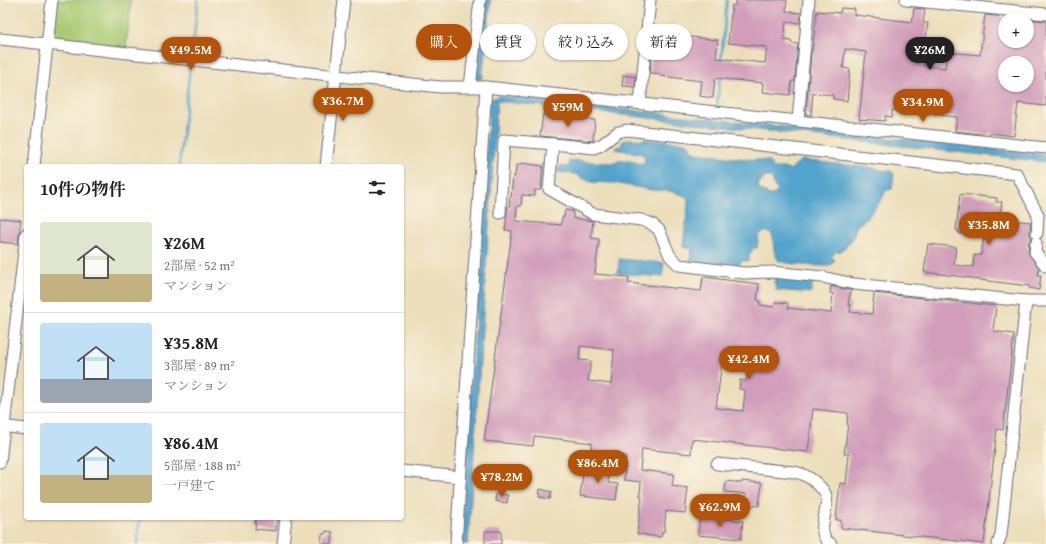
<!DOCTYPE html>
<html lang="ja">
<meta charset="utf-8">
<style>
:root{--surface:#fff;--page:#f2f2f2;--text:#222;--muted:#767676;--line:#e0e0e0;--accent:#b45309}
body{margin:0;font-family:"Gentium Book Plus","Noto Serif JP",serif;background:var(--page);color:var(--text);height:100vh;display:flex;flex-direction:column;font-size:15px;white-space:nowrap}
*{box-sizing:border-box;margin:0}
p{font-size:13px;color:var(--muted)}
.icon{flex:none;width:22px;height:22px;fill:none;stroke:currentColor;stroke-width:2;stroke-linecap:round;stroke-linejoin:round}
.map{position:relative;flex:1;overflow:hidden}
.side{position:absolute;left:24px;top:164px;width:380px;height:356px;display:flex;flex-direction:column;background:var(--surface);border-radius:4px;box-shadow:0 1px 3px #0004}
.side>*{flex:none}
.guide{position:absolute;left:416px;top:24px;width:380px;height:36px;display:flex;gap:8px}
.tools{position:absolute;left:998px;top:12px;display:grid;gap:8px}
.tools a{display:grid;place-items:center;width:36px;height:36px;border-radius:50%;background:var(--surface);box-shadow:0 1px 3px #0004;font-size:20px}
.price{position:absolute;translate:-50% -34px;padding:0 9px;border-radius:14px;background:var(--accent);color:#fff;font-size:13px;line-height:26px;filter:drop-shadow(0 1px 2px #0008)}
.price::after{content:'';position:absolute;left:50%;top:24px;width:12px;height:9px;margin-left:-6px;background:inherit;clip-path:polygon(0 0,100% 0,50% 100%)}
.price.on{background:#222;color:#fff}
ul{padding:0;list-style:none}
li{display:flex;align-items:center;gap:12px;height:100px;padding:0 16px}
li+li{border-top:1px solid var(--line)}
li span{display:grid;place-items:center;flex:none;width:112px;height:80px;border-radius:4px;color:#555}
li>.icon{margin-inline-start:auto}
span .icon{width:48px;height:48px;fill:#fffc;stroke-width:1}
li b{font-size:17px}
h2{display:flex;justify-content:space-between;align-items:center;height:48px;padding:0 16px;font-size:17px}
.chip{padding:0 14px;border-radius:18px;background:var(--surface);box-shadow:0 1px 3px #0004;font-size:14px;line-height:36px}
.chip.on{background:var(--accent);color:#fff}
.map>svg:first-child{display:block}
</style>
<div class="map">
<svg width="1046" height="544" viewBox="0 0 1046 544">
<rect width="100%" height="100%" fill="#fcf5e5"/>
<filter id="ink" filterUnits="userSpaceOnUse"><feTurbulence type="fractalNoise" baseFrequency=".025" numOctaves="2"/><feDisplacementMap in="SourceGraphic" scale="8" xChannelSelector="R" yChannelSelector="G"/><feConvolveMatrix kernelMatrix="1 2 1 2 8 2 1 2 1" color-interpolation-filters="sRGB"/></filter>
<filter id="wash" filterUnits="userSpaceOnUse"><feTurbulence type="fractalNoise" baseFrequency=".012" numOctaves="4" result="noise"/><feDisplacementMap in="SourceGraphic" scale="16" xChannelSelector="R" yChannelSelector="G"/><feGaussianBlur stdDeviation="0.9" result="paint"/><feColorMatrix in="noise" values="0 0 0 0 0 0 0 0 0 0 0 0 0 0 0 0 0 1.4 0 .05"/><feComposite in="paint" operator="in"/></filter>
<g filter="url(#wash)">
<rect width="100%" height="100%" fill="#ecdeba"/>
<path fill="#a7c971" stroke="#617c68" d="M 55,0 L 131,0 L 126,48 L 54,40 L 51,36 Z"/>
<g fill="#53a4cd" stroke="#376a96" fill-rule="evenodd">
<path d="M 484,0 L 491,0 L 482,78 L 475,81 Z"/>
<path d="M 498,96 L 1046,155 L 1046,162 L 497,101 L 468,544 L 461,544 L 490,100 Z"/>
<path d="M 629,139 L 670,141 L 687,143 L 689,144 L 692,150 L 696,153 L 715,155 L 726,157 L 768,161 L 774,168 L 784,168 L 790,170 L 801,160 L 874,168 L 880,170 L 891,171 L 894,174 L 892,189 L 887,190 L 885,192 L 882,199 L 867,218 L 856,227 L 852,240 L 840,252 L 837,251 L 831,257 L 835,260 L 830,266 C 815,266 793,265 779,261 C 776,257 775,253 774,249 C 773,243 775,233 768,232 C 765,231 762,233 759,235 L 757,248 L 752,248 L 752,252 L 749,252 L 749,261 L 741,261 L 740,264 C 724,262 706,264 690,260 L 692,249 L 683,247 L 688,205 L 688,199 L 685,196 L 670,191 L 652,190 L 614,183 L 592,182 L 584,179 L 575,174 L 558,172 L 559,166 L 569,167 L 569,160 L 604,163 L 612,163 L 619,160 L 630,160 L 639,164 L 643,163 L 645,160 L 644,155 L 638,153 L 615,149 L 617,146 L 620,147 L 623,141 ZM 765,177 L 772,177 L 773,184 L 778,191 L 773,195 L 769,195 L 766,192 L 761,191 L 758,187 L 759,183 L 762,181 Z"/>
<path d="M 619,259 L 664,263 L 662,277 L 618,273 Z"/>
<path d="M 775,276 L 813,280 L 811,293 L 776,290 L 776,284 L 774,284 Z"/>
</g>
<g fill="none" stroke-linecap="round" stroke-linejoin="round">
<g stroke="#53a4cd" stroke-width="2.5">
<path d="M 192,54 L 198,0"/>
<path d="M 721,61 L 727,0"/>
<path d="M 717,105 L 720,76"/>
<path d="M 179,166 L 190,67"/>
<path d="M 137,544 L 140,518"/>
</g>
</g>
<g id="blocks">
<g fill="#d19dba" fill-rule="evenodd">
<path d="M 736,0 L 787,0 L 786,11 L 801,13 L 800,23 L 786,22 L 784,40 L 791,41 L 791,43 L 798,44 L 795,81 L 792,81 L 790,95 L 762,92 L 763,83 L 715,78 L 713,98 L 700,96 L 702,81 L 660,76 L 660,74 L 650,73 L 654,33 L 718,40 L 716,58 L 765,63 L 767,47 L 728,43 L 732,5 L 735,6 Z"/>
<path d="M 841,8 L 855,9 L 854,15 L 912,22 L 914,8 L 925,9 L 923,23 L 928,23 L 923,66 L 945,68 L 947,52 L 980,55 L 985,15 L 1005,17 L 1005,41 L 1027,41 L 1027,19 L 1046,21 L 1046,106 L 1018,103 L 1014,136 L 989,133 L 988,135 L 955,131 L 957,117 L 892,110 L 892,117 L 885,116 L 885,121 L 859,119 L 866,52 L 845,49 L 843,68 L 850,69 L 847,101 L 833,99 L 833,95 L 813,93 L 811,115 L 806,115 L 811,52 L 812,52 L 817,11 L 840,13 ZM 1005,63 L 1027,63 L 1027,85 L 1005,85 Z"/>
<path d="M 623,75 L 636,77 L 635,87 L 622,86 Z"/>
<path d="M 543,114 L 595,120 L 593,141 L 540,136 Z"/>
<path d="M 521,163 L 543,166 L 542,179 L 541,190 L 535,190 L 535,196 L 522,195 L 521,206 L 517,206 L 516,221 L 561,225 L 562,217 L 564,217 L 565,210 L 573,211 L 573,218 L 593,221 L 591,238 L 599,239 L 595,274 L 629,277 L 628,283 L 701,291 L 703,277 L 759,284 L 757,300 L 760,301 L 760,305 L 774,307 L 775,302 L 788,303 L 788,308 L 831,313 L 833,293 L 830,293 L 831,286 L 851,290 L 848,305 L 851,305 L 850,312 L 872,314 L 874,293 L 996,306 L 993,331 L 1014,334 L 1003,430 L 997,429 L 984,544 L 841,528 L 841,520 L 836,520 L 840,483 L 846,484 L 849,454 L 844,454 L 848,424 L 847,424 L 848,413 L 813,409 L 808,452 L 692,439 L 691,454 L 642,449 L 640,470 L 674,474 L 672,486 L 688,488 L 685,513 L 666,511 L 664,532 L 662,532 L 661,537 L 637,534 L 642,496 L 640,496 L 641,482 L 624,480 L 626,456 L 591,451 L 592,443 L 534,436 L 533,446 L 484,441 L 512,231 L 505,230 L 508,206 L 509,207 L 510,197 L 511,197 L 513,176 L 515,177 L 516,165 L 521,165 ZM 580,346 L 614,350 L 611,384 L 588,381 L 591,361 L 579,360 ZM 722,362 L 748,365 L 746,381 L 740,380 L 739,389 L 745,390 L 743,411 L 716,408 Z"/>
<path d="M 960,194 L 997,198 L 996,202 L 1002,202 L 1000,215 L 1002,215 L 1002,219 L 1031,222 L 1030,233 L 1032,238 L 1029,242 L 1028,252 L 1030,256 L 1039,268 L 1038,275 L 1041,275 L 1039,290 L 1029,288 L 1029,286 L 972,279 L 972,278 L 924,272 L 928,244 L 956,247 L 954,265 L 973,267 L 974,255 L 981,255 L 984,236 L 959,233 L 959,231 L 956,230 Z"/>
<path d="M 0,218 L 21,220 L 18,244 L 0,242 Z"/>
<path d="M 584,465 L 610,468 L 608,483 L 618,484 L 616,500 L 580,496 Z"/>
<path d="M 726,481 L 742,483 L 742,481 L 762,483 L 759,506 L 746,505 L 747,494 L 725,492 Z"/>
<path d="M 540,489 L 552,492 L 550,499 L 539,497 Z"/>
<path d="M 496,494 L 508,495 L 507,503 L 495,501 Z"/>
<path d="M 700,516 L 743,521 L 741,539 L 698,535 Z"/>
<path d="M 256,518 L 278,518 L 276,531 L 255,529 Z"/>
<path d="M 326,531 L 333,532 L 332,544 L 321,544 L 322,534 L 325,534 Z"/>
<rect x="485" y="531" width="16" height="13"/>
</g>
</g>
</g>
<g filter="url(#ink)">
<use href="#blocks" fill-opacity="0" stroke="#646c7e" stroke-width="1"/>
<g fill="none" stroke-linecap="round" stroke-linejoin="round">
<defs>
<g id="minor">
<path d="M 906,0 L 1046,14"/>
<path d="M 0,39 L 440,87 L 486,87 L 570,96 L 1046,148"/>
<path d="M 470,87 L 480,0"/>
<path d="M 640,103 L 650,0"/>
<path d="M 798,120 L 809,0"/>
<path d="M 553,144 L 594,148 L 601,145 L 618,132 L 627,130 L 1017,174 L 1038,215 L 1037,233"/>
<path d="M 34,166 L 52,0"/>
<path d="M 326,166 L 344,0"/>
<path d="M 500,213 L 504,140 L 553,144 L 549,189 L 593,214 L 641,220 L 652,224 L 659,230 L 670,256 L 679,265 L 744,273 L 772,272 L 822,277 L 854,284 L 1026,301 L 1046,301"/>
<path d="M 1036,243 L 1035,252 L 1046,266"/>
<path d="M 0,426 L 26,429"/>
<path d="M 0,462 L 26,234"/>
<path d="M 717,464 L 794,472 C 797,473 801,473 804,475 C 811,478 824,488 826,496 C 830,511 813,533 831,544"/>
<path d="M 402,471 L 460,477"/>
<path d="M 283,544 L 286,518"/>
<path d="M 456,544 L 486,87"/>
<path d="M 998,544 L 1001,535 L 1026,301"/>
</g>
</defs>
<use href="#minor" stroke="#646c7e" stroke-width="13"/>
<use href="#minor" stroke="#fff" stroke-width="11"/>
</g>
</g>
</svg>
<div class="tools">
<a>+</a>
<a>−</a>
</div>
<b class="price" style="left:191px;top:71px">¥49.5M</b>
<b class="price on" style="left:930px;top:71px">¥26M</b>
<b class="price" style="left:343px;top:122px">¥36.7M</b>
<b class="price" style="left:923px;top:123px">¥34.9M</b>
<b class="price" style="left:568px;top:128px">¥59M</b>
<b class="price" style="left:989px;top:246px">¥35.8M</b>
<b class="price" style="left:749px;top:380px">¥42.4M</b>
<b class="price" style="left:598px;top:484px">¥86.4M</b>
<b class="price" style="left:502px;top:498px">¥78.2M</b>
<b class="price" style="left:720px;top:528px">¥62.9M</b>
<div class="guide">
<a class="chip on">購入</a>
<a class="chip">賃貸</a>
<a class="chip">絞り込み</a>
<a class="chip">新着</a>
</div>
<section class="side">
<h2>10件の物件<svg class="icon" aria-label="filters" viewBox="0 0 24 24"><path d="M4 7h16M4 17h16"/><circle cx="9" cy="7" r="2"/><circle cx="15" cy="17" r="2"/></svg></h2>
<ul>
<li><span style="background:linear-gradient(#dfe7d0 65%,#c2b280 0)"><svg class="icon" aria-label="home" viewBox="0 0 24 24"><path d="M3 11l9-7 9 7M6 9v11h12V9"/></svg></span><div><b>¥26M</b><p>2部屋 · 52 m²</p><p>マンション</p></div></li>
<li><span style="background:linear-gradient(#bfe0f5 70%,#9aa5b1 0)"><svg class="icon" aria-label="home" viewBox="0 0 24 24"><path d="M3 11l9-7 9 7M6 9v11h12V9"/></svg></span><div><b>¥35.8M</b><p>3部屋 · 89 m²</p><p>マンション</p></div></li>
<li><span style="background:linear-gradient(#bfe0f5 65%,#c2b280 0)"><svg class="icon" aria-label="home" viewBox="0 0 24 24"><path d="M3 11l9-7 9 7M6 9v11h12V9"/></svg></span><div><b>¥86.4M</b><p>5部屋 · 188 m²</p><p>一戸建て</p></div></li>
</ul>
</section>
</div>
